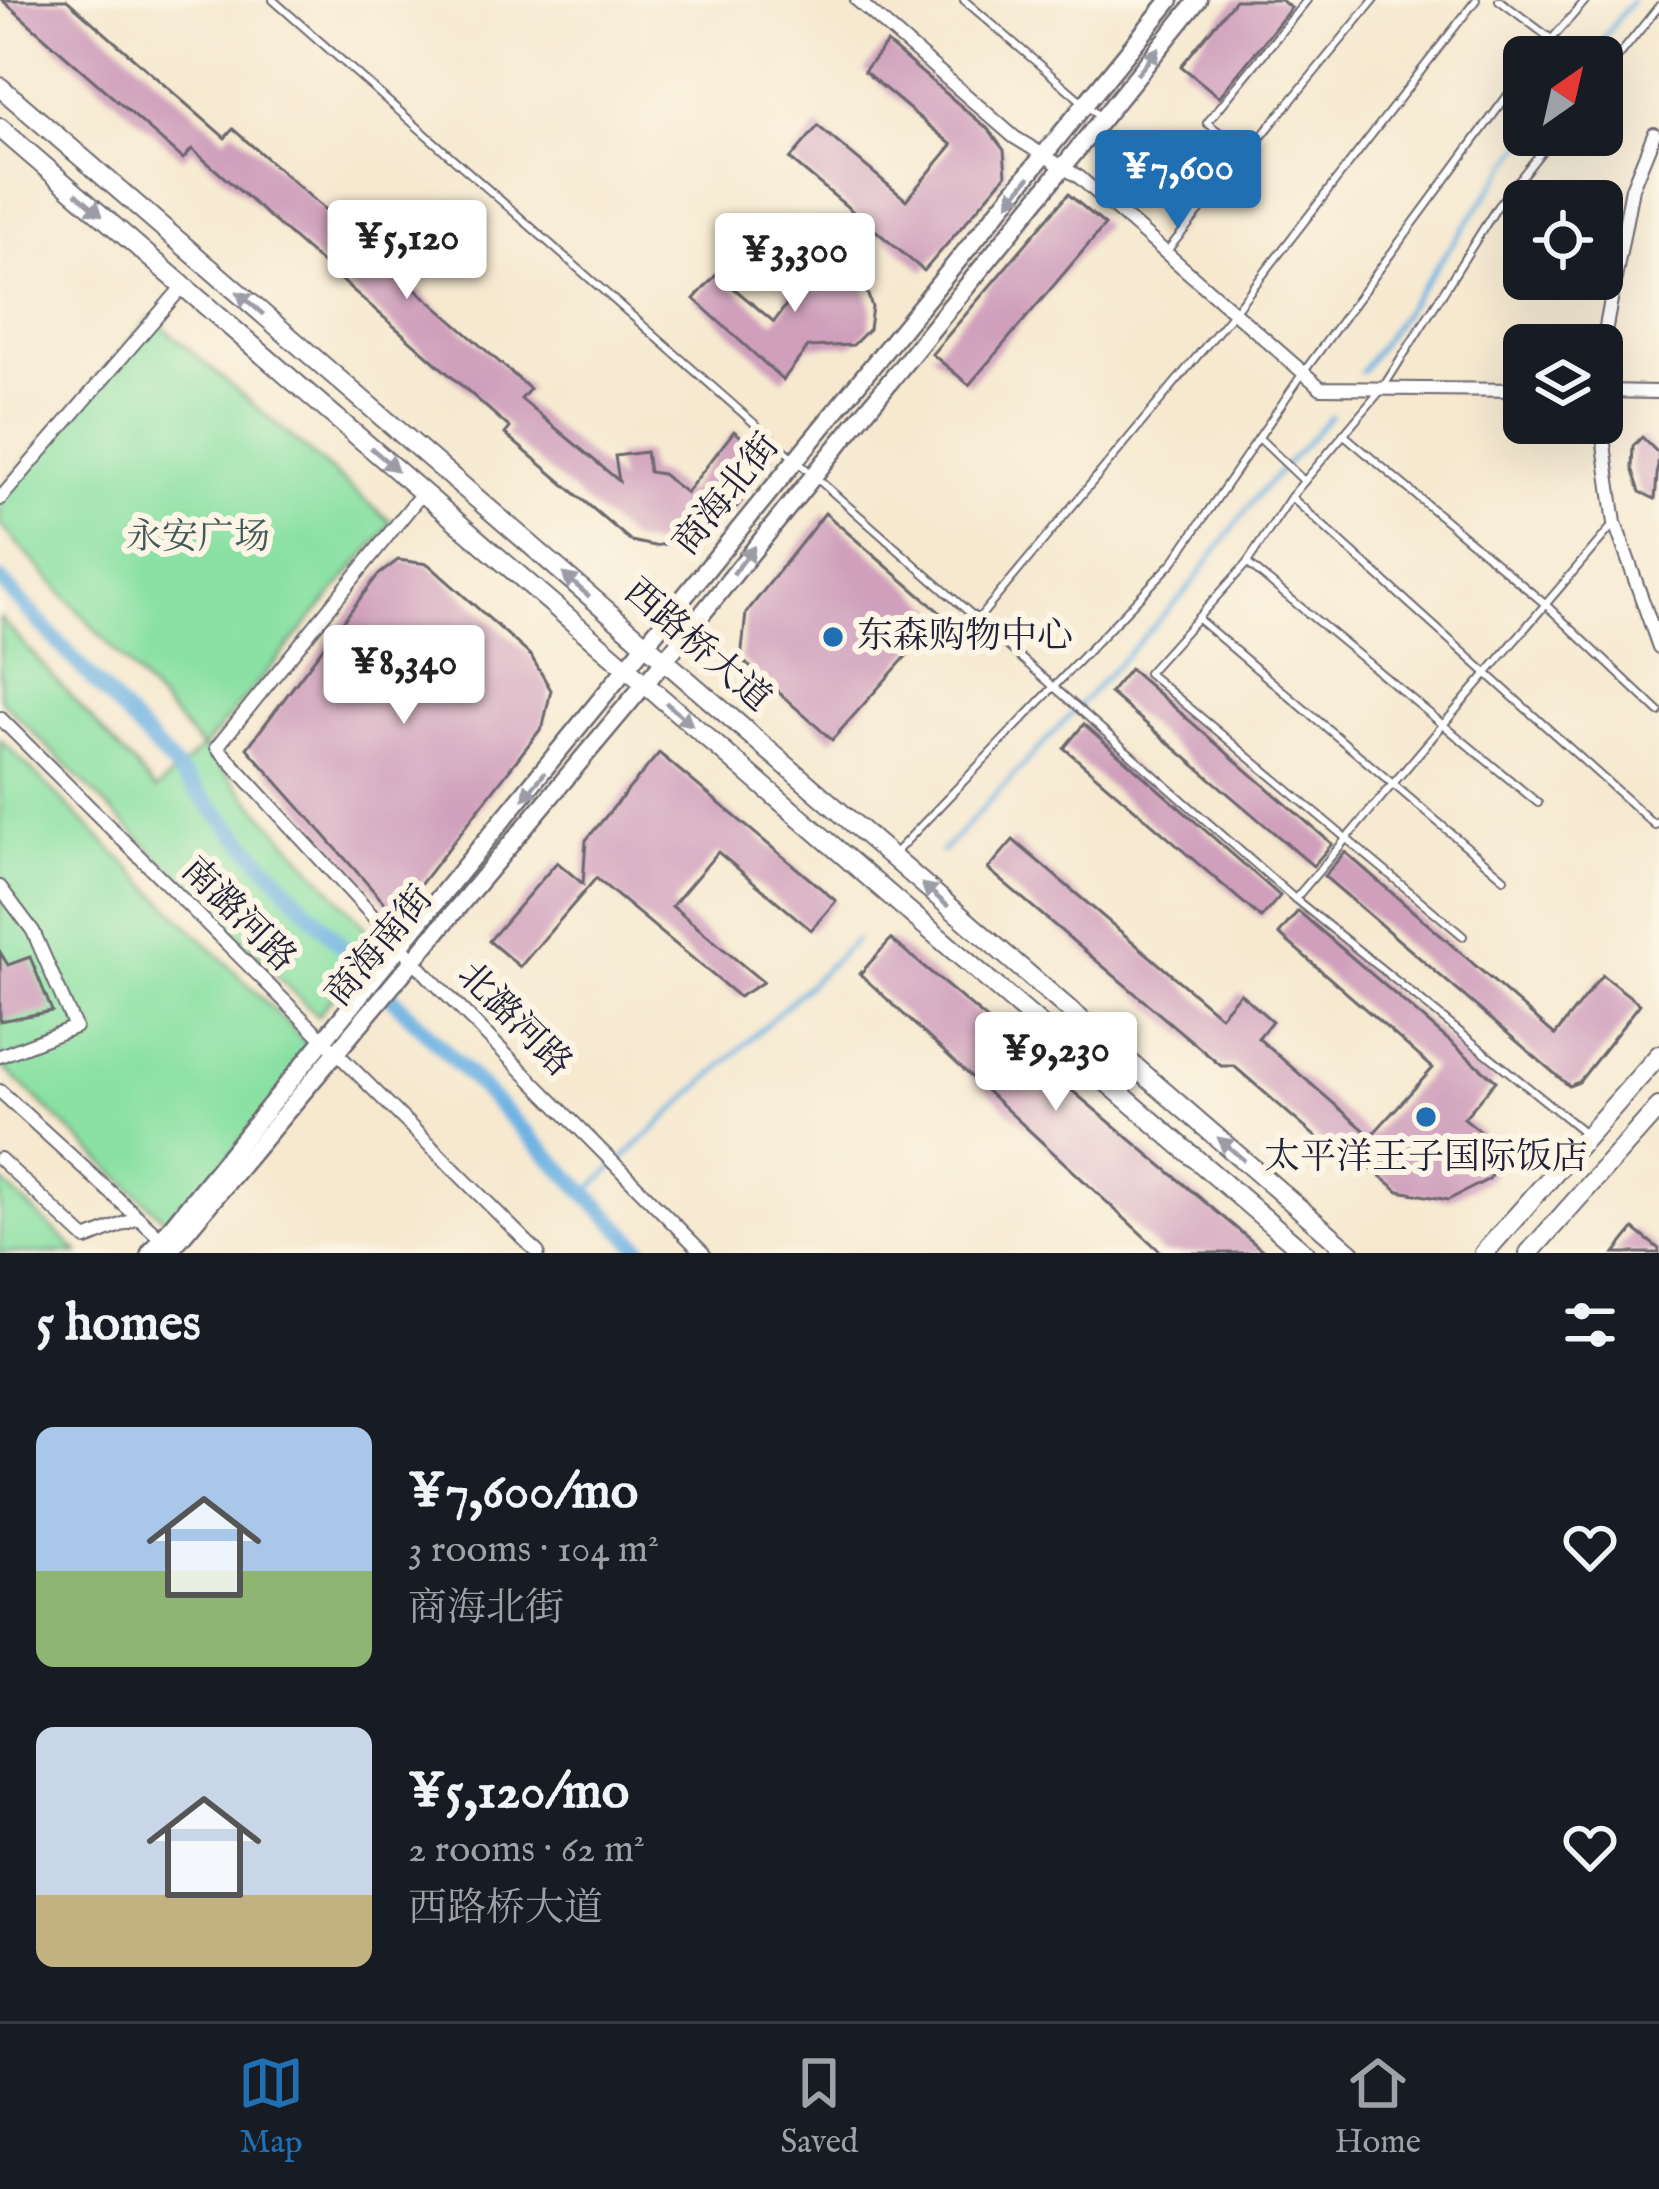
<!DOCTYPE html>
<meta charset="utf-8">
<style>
:root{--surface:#171b24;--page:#242831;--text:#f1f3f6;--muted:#9ea1a6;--line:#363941;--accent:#1f6fb2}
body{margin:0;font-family:"IM FELL English","Noto Serif SC",serif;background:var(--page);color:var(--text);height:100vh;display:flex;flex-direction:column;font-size:45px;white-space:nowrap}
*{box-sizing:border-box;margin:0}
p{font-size:39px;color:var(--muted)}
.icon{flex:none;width:66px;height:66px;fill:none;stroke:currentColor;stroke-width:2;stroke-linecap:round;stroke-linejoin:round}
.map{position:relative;height:1253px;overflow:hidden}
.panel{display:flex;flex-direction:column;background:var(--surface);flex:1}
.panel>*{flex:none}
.needle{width:78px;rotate:34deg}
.controls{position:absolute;left:1503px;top:36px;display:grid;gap:24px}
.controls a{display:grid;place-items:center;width:120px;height:120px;border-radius:18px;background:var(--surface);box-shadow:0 12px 48px #0002;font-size:60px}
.price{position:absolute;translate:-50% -102px;padding:0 27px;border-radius:12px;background:#fff;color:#222;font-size:39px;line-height:78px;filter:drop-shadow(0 3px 6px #0008)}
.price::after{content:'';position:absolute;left:50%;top:72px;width:36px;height:27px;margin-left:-18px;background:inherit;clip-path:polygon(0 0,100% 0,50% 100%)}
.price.active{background:var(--accent);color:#fff}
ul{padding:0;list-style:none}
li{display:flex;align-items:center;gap:36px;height:300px;padding:0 36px}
li span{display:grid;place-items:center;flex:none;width:336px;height:240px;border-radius:18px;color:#555}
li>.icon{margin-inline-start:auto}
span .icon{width:144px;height:144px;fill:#fffc;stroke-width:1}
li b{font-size:51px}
h2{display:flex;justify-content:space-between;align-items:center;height:144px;padding:0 36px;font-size:51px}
.menu{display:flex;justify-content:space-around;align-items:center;height:168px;border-top:3px solid var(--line);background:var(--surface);font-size:33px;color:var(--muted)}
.menu a{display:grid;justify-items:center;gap:6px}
.menu .active{color:var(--accent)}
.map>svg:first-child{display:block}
</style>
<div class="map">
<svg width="1659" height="1253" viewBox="0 0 1659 1253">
<rect width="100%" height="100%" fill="#fcf5e5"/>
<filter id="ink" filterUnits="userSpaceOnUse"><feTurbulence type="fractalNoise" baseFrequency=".00833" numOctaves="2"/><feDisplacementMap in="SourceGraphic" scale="24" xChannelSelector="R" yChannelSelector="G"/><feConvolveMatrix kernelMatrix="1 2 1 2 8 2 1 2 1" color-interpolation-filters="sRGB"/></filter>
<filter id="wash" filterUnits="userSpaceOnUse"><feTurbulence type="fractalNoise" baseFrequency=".004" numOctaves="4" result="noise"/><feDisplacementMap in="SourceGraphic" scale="48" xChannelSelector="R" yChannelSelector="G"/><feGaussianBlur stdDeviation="2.7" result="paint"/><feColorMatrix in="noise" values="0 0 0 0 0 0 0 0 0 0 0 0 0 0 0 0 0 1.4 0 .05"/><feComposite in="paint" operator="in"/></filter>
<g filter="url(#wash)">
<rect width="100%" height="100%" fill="#f6e9d0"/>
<g fill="#8be1a4" stroke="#568270" stroke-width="3">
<path d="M 151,317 L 392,523 L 203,748 L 378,941 L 317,1016 L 0,699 L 0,618 L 156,790 L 202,748 L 0,524 L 0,492 Z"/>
<path d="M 0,739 L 317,1053 L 171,1226 L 0,1064 Z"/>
<path d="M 0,1180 L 79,1253 L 0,1253 Z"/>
</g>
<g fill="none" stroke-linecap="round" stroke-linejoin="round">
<g stroke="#6db2e3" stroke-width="4.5">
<path d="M 1589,57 L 1632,0"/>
<path d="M 1361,372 L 1530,135"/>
<path d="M 942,852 L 1188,589 L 1256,497 L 1331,416"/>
<path d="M 586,1193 L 856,940"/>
</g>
<path stroke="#6db2e3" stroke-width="16" d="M 0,580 L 344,949 L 645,1253"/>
</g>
<g id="blocks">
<g fill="#cf9fbc">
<path d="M 2,0 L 67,0 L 225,138 L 233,129 L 530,389 L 521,399 L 619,481 L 615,456 L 646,452 L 649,472 L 662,474 L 686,493 L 734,431 L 772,461 L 732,513 L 726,507 L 703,537 L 655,546 L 631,541 L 505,434 L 510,428 L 192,149 L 183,159 Z"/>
<path d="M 1235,0 L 1281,0 L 1291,8 L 1219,97 L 1181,66 Z"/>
<path d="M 887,43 L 988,129 L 1004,150 L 1006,175 L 924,271 L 790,159 L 818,126 L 906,200 L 952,145 L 864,71 Z"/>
<path d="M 1068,194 L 1105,225 L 969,385 L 932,354 Z"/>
<path d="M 832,260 L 852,270 L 866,289 L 872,307 L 869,329 L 853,345 L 808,347 L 783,380 L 694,299 L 717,274 L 774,322 L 786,305 L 787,285 L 804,267 Z"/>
<path d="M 1642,437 L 1659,454 L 1655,499 L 1640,492 L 1632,468 L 1633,446 Z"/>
<path d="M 825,513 L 943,615 L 832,740 L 741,659 L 746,613 Z"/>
<path d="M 398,560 L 428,564 L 531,656 L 551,690 L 543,726 L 407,902 L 388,907 L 247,748 L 377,576 Z"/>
<path d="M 1130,669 L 1332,844 L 1313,866 L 1110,693 Z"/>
<path d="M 1084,724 L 1280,896 L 1261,918 L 1064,748 Z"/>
<path d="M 659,753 L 836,901 L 811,930 L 718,852 L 672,906 L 763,982 L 739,997 L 596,878 L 520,967 L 489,941 L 557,862 L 583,884 L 586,840 Z"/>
<path d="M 1013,840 L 1220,1016 L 1240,993 L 1272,1021 L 1258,1038 L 1371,1136 L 1433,1068 L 1279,934 L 1298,911 L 1496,1081 L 1464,1118 L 1506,1152 L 1489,1179 L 1448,1200 L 1399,1191 L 1340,1144 L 1333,1152 L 1234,1066 L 1221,1066 L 988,869 Z"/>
<path d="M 1345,852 L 1555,1035 L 1602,975 L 1640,1004 L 1579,1082 L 1569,1086 L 1324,876 Z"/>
<path d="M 891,939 L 1266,1253 L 1162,1253 L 860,974 Z"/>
<path d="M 0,952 L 8,965 L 30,957 L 52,1011 L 0,1021 Z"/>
<path d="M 1634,1229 L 1659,1249 L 1659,1253 L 1615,1253 Z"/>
</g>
</g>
</g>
<g filter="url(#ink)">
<use href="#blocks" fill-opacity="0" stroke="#6c686f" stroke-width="3"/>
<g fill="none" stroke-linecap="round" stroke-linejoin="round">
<defs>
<g id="service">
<path d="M 273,0 L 1295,899 L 1586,1134"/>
<path d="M 964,0 L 1099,116"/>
<path d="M 1499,0 L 1550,38"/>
<path d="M 1536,57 L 1586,0"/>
<path d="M 1602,77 L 1659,6"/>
<path d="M 1246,152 L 1207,123 L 1307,0"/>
<path d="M 1166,252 L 1374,0"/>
<path d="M 1343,434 L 1545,604 L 1659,712"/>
<path d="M 1259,438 L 1304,481"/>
<path d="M 1291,497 L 1655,825 L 1659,820"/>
<path d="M 1247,563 L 1538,803"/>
<path d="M 979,618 L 1234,312 L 1476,0"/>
<path d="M 1198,619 L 1504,878"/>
<path d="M 895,853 L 1174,561 L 1303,373 L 1524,73"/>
<path d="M 1295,899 L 1613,525"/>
<path d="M 1463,936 L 1148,673 L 1247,563 L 1291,497 L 1382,389 L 1497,207 L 1555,135"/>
</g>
<g id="minor">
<path d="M 857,0 L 1014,137 L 1079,177 L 1321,388 L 1524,390"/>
<path d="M 1602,348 L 1632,188 L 1654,134"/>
<path d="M 1602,391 L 1659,392"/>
<path d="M 1601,423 L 1615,523 L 1659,647"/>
<path d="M 423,492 L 217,747 L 429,977 L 703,1253"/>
<path d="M 0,499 L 183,286"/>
<path d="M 0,718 L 538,1253"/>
<path d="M 0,887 L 33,931 L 75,1027 L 0,1056"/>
<path d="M 0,1091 L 167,1244"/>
<path d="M 0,1159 L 86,1239 L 138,1218"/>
</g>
<g id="secondary">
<path d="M 150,1253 L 1170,0"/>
<path d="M 168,1253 L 664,661 L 1198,0"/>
</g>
<g id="primary">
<path d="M 0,87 L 1351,1253"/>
<path d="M 0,128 L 1305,1253"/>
<path d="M 1484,1253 L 1659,1055"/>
<path d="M 1529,1253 L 1659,1107"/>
</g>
</defs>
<use href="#service" stroke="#6c686f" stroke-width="10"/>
<use href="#minor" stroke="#6c686f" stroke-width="16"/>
<use href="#secondary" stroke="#6c686f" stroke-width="21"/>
<use href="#primary" stroke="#6c686f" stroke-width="22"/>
<use href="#service" stroke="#fff" stroke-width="6"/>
<use href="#minor" stroke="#fff" stroke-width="12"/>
<use href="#secondary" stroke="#fff" stroke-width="16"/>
<use href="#primary" stroke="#fff" stroke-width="18"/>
</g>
<defs><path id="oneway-solid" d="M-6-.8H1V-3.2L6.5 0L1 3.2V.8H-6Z" transform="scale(3)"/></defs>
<g fill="#9c9ca7">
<use href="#oneway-solid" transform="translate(1148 61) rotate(-51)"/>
<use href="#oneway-solid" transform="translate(1019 190) rotate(129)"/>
<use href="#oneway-solid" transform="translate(89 204) rotate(41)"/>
<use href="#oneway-solid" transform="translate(250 303) rotate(-139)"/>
<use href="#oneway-solid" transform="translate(384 459) rotate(41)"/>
<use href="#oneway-solid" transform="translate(744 560) rotate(-52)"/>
<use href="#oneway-solid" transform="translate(576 585) rotate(-139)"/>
<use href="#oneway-solid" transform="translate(679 714) rotate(41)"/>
<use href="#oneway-solid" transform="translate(534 786) rotate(129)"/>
<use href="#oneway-solid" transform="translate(935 895) rotate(-139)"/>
<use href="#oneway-solid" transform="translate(1231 1149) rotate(-139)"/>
</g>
</g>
<g fill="#1f6fb2" stroke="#fcf5e5" stroke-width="4.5">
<circle cx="833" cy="637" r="12"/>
<circle cx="1426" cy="1117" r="12"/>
</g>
<g text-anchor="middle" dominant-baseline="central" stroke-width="12" stroke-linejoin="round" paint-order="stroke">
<g font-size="36" fill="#22223b" stroke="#fcf5e5">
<text transform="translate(727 495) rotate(-51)">商海北街</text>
<text transform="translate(697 646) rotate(41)">西路桥大道</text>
<text transform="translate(238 915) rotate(45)">南潞河路</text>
<text transform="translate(380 947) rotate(-50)">商海南街</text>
<text transform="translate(514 1020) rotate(45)">北潞河路</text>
</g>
<g font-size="36" fill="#425b5a" stroke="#fcf5e5">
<text x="198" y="538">永安广场</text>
</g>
<g font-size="36" fill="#22223b" stroke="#fcf5e5" text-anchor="start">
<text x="857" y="637">东森购物中心</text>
<text x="1426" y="1158" text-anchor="middle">太平洋王子国际饭店</text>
</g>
</g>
</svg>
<div class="controls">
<a><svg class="needle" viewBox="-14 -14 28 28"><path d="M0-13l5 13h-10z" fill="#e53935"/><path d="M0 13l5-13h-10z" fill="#9ea1a6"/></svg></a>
<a><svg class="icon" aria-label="locate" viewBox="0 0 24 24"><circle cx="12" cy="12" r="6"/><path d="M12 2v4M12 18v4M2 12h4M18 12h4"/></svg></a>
<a><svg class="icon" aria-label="layers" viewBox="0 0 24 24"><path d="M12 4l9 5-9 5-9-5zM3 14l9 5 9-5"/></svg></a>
</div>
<b class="price active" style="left:1178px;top:232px">¥7,600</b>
<b class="price" style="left:407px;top:302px">¥5,120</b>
<b class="price" style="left:795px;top:315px">¥3,300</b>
<b class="price" style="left:404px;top:727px">¥8,340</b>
<b class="price" style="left:1056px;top:1114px">¥9,230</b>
</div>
<section class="panel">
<h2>5 homes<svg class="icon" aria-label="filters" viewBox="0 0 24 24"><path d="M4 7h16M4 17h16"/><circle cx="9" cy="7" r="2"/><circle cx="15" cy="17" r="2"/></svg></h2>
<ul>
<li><span style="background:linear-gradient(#a9c7e8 60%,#8fb573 0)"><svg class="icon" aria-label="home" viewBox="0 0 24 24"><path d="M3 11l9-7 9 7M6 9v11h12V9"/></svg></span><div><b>¥7,600/mo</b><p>3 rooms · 104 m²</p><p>商海北街</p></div><svg class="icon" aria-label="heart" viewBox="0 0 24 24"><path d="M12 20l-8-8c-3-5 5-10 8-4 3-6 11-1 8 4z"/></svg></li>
<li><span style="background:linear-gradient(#c9d6e8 70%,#c2b280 0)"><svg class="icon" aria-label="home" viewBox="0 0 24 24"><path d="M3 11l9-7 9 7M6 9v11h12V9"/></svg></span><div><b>¥5,120/mo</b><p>2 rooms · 62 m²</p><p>西路桥大道</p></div><svg class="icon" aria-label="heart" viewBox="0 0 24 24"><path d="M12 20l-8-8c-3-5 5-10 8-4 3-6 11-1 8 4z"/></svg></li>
</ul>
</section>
<nav class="menu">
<a class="active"><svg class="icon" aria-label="map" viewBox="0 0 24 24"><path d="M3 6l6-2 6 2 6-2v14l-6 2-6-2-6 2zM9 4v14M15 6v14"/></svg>Map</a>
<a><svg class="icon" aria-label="saved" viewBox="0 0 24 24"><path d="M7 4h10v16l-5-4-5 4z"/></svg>Saved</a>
<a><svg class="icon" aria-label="home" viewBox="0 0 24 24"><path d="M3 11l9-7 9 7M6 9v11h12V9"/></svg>Home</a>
</nav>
